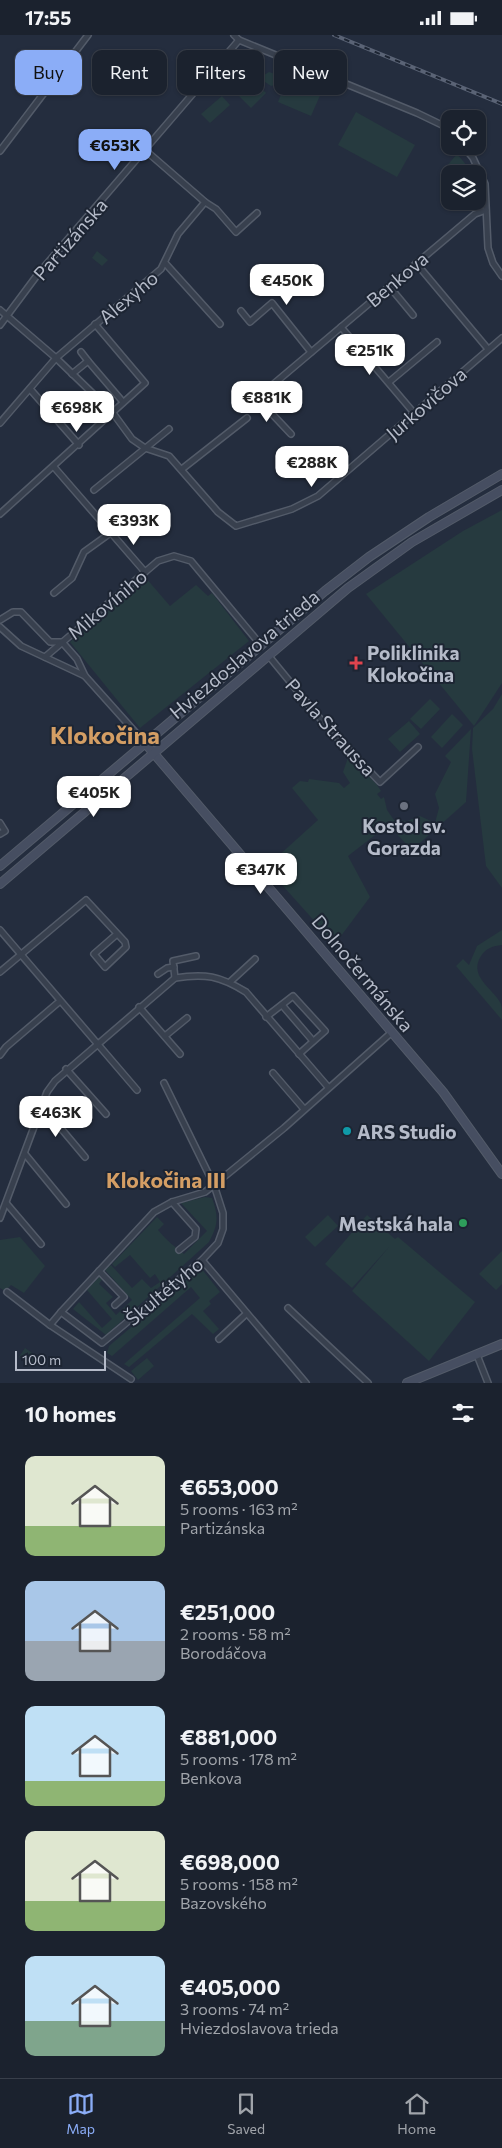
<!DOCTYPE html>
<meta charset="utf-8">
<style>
:root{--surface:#1b222e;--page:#242a36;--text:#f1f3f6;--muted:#a0a4aa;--line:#393f4a;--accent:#8badf7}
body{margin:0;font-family:Commissioner,sans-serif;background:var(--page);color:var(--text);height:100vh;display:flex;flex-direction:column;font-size:19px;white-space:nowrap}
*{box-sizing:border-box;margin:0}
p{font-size:16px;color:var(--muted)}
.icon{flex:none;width:28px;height:28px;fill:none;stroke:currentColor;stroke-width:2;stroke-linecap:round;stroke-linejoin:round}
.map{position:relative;height:1348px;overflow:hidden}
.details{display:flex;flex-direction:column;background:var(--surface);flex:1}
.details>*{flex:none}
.guide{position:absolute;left:15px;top:15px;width:472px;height:45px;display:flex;gap:10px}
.fabs{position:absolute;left:441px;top:75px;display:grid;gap:10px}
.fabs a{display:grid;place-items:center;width:45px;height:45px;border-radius:10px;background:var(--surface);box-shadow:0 1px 4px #0004,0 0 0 1px var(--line);font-size:25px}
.scale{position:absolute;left:15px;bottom:12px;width:91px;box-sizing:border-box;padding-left:5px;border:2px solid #b5bbc9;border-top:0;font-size:14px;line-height:18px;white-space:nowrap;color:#b5bbc9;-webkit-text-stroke:4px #1d2533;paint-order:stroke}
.price{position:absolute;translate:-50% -42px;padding:0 11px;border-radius:10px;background:#fff;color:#222;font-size:16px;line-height:32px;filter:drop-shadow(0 1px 2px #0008)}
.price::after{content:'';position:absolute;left:50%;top:30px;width:15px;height:11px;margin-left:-8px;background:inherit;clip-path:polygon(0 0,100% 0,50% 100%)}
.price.active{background:var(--accent);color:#111}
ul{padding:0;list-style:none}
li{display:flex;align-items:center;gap:15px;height:125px;padding:0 25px}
li span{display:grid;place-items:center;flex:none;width:140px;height:100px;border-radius:10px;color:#555}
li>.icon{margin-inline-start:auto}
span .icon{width:60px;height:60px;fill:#fffc;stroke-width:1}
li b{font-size:21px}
h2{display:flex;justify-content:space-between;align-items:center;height:60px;padding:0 25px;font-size:21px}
.pill{padding:0 18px;border-radius:10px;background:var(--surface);box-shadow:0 1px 4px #0004,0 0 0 1px var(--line);font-size:18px;line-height:45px}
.pill.active{background:var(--accent);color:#111}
.status{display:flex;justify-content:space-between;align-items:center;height:35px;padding:0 25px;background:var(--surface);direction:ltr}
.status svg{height:14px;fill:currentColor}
.tabs{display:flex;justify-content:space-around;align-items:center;height:70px;border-top:1px solid var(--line);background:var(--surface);font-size:14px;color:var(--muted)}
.tabs a{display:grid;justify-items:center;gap:2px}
.tabs .active{color:var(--accent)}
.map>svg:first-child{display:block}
</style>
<div class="status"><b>17:55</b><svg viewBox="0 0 49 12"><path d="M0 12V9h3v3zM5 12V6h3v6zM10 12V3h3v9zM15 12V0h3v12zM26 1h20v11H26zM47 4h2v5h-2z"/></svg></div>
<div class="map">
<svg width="502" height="1348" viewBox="0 0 502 1348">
<rect width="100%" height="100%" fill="#242d3e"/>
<g fill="#263a3f">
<path d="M 246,37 L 266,58 L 251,73 L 230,52 Z"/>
<path d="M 269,37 L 275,39 L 279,49 L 271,51 L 259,43 Z"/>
<path d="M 288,42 L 322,56 L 311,81 L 278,67 Z"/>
<path d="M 222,61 L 230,70 L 210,88 L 201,79 Z"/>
<path d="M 356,77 L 415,110 L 397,142 L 338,110 Z"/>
<path d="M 457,119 L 469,133 L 471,139 L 452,139 L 446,132 Z"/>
<path d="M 97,216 L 108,225 L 102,231 L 92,223 Z"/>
<path d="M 502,475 L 502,648 L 474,691 L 366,559 L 463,496 Z"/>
<path d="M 145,542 L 170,571 L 196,550 L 208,561 L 212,558 L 249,606 L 140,693 L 70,607 Z"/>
<path d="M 502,659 L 502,853 L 486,831 L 472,714 L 473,693 L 493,674 Z"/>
<path d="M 430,664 L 440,674 L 421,694 L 410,684 Z"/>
<path d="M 452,679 L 463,690 L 442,713 L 431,702 Z"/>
<path d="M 409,686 L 420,699 L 400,717 L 388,704 Z"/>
<path d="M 471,694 L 466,767 L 412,815 L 388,790 L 348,821 L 370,862 L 335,909 L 266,832 L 318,785 L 292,753 L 300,746 L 308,747 L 309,744 L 339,748 L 344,753 L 350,748 L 343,737 L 349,720 L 377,750 L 381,756 L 377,759 L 381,764 L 384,762 L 387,775 L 394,785 L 407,786 L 420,781 L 435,788 L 439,773 L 435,759 L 451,727 L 445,721 Z"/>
<path d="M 502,895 L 502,910 C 493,911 486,913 481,921 C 468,942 493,953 501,969 C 502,973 502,980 502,985 L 456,931 L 463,924 L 469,930 L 477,911 Z"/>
<path d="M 205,1162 L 212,1163 C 219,1182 218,1190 209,1207 L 106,1300 L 73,1274 L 79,1267 L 102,1293 L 112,1284 L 87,1255 L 99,1242 L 103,1243 L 99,1249 L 113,1262 L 106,1268 L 116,1280 L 132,1265 L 105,1235 L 111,1230 L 132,1253 L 142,1244 L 151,1253 L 160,1247 L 155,1239 L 150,1243 L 130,1220 L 115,1232 L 112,1229 L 157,1182 L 164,1189 L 158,1195 C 167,1206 174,1211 184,1219 L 207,1196 L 181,1168 Z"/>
<path d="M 328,1180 L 338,1191 L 315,1212 L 305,1202 Z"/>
<path d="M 367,1180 L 395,1204 L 398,1202 L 475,1267 L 429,1326 L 352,1256 L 389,1212 L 352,1253 L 325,1229 Z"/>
<path d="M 20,1202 L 45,1231 L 24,1258 L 11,1250 L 5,1256 L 0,1253 L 0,1205 Z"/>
<path d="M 502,1216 L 502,1249 L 496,1255 L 479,1239 Z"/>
<path d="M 201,1233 L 220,1257 L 209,1266 L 211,1269 L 203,1276 L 219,1294 L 213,1299 L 192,1279 L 129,1332 L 124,1329 L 200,1263 L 191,1252 L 112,1321 L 107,1318 L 109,1311 Z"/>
<path d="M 25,1313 L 39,1323 L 33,1332 L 19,1322 Z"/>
<path d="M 147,1323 L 154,1331 L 138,1345 L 131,1336 Z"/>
</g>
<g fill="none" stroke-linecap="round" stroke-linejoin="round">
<defs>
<g id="street">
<path d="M 234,0 L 239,5 L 417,78 L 444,91 L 450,97"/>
<path d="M 463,111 L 473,123 L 485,149 L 488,213 L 493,228 L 502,241"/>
<path d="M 0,116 L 88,0"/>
<path d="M 205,167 L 216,174 L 236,197 L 257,178"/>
<path d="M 165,228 L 220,289"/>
<path d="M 416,228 L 488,314"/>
<path d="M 389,251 L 413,280"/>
<path d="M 0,275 L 56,323 L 113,378 L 132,404 L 145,413 L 169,421 L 218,477 L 236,491 L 292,474 L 318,461 L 502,303"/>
<path d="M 241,276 L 250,287 L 272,268 L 311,317"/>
<path d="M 0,290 L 38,239 L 239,5"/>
<path d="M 341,292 L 414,378"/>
<path d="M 81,317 L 88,326"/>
<path d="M 72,339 L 88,326 L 123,367"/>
<path d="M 389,347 L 437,307"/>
<path d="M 30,354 L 79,410"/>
<path d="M 0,388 L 56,323 L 161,234 L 178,199 L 205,167 L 145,115"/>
<path d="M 291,399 L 257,363 L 475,179 L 486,175"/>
<path d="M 54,432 L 145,537"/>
<path d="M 182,434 L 247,383"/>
<path d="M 94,455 L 169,394"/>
<path d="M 0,479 L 145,348 L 95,289"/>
<path d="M 54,558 L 72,543 L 84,517 L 109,499"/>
<path d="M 0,585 L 13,577 L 21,577 L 50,607 L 62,607 L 77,624 L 85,641 L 145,708"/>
<path d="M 0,592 L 21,611 L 85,641"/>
<path d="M 268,620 L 327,692 L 380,747 L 418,712"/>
<path d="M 45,622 L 158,526 L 174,521 L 191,526 L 260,609"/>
<path d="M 0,788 L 5,796 L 0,799"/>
<path d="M 0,895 L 137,1055"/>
<path d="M 0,937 L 86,865 L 125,907 L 126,912 L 105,932 L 94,919 L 117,899"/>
<path d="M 158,939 L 167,933 L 174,932"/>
<path d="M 175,943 L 173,926 L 196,921"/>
<path d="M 230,947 L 255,924"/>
<path d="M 282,970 L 313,1006"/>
<path d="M 139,972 L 180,1019"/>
<path d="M 266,982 L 293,961 L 325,996 L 299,1019"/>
<path d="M 165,1001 L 187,983"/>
<path d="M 0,1020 L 6,1012 L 60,966"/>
<path d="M 66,1034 L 106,1079"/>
<path d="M 273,1038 L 304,1074"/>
<path d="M 164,1048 L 214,1150 L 223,1178 L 223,1194 L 218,1208 L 202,1225 L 102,1308 L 61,1277 L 154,1177 L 172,1167 L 205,1157 L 214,1150 L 284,1093 L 392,997"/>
<path d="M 43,1072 L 85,1122"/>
<path d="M 25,1119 L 66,1169"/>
<path d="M 172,1167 L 196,1194 L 195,1202 L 179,1215"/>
<path d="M 7,1169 L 41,1209"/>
<path d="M 0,1183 L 47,1057 L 55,1046 L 175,943 C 205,938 220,941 246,957 L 328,1052"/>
<path d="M 202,1225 L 306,1348"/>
<path d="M 99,1236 L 124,1262 L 115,1270"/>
<path d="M 7,1257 L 50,1290"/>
<path d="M 288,1273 L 368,1348"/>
<path d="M 61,1277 L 50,1290 L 131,1344"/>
<path d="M 219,1304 L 246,1279"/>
<path d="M 477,1320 L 488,1348"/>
</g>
<g id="secondary">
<path d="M 145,708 L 443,1057 L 502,1139"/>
<path d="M 0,831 L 325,556 L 369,522 L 429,482 L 502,439"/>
<path d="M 0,849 L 348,553 L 412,507 L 502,455"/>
<path d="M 407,1348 L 502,1309"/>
</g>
</defs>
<use href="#street" stroke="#535b69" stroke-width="8"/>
<use href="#secondary" stroke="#535b69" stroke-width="10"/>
<use href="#street" stroke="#38404e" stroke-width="5"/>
<use href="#secondary" stroke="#464e61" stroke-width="8"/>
<defs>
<path id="rail" d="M 334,0 L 502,69"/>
</defs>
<use href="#rail" stroke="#5a6375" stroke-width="4"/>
<use href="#rail" stroke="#1d2533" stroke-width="2" stroke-dasharray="5.5" stroke-linecap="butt"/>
</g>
<path fill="#e0444e" stroke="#1d2533" stroke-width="2" d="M353.5 620.5h5v5h5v5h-5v5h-5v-5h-5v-5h5z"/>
<circle fill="#6b7280" stroke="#1d2533" stroke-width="2" cx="404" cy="771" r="5"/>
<circle fill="#0f9aa8" stroke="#1d2533" stroke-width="2" cx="347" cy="1096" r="5"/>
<circle fill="#2e9e5b" stroke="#1d2533" stroke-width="2" cx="463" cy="1188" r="5"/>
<g text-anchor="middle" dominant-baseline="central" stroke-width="4" stroke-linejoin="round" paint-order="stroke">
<g font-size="19" fill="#b5bbc9" stroke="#1d2533">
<text transform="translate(70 204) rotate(-49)">Partizánska</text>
<text transform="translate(397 244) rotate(-40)">Benkova</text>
<text transform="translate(128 262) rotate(-40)">Alexyho</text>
<text transform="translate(426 368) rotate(-41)">Jurkovičova</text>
<text transform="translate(107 569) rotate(-40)">Mikovíniho</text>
<text transform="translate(244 619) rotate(-40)">Hviezdoslavova trieda</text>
<text transform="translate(331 692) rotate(48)">Pavla Straussa</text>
<text transform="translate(363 938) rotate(50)">Dolnočermánska</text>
<text transform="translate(164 1256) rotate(-40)">Škultétyho</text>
</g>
<g font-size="19" font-weight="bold" fill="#b5bbc9" stroke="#1d2533" text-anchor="start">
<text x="367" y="617">Poliklinika<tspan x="367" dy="22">Klokočina</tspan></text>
<text x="404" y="790" text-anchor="middle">Kostol sv.<tspan x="404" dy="22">Gorazda</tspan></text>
<text x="357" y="1096">ARS Studio</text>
<text x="453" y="1188" text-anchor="end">Mestská hala</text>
</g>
<g font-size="21" font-weight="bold" fill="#d49e64" stroke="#1d2533">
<text x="166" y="1144">Klokočina III</text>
</g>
<g font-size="24" font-weight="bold" fill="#d49e64" stroke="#1d2533">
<text x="105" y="699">Klokočina</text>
</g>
</g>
</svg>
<div class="fabs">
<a><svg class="icon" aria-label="locate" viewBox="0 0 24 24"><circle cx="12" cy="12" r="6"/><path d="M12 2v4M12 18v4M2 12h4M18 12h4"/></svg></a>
<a><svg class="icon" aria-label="layers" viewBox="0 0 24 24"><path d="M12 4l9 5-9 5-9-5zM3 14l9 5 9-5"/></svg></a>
</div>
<div class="scale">100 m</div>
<b class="price active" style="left:115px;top:136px">€653K</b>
<b class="price" style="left:287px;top:271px">€450K</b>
<b class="price" style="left:370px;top:341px">€251K</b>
<b class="price" style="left:267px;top:388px">€881K</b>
<b class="price" style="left:77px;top:398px">€698K</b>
<b class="price" style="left:312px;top:453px">€288K</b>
<b class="price" style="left:134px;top:511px">€393K</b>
<b class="price" style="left:94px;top:783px">€405K</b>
<b class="price" style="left:261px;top:860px">€347K</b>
<b class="price" style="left:56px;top:1103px">€463K</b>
<div class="guide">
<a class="pill active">Buy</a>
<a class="pill">Rent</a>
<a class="pill">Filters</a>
<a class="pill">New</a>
</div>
</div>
<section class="details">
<h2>10 homes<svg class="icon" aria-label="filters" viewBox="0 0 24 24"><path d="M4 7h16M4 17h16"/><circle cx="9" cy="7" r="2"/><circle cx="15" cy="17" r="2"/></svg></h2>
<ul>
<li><span style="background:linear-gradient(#dfe7d0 70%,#8fb573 0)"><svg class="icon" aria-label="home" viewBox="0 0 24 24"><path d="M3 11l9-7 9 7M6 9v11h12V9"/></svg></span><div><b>€653,000</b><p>5 rooms · 163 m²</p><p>Partizánska</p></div></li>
<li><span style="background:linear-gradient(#a9c7e8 60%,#9aa5b1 0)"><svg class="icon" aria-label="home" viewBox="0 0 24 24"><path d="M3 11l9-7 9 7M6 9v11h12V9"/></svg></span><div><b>€251,000</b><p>2 rooms · 58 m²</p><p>Borodáčova</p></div></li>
<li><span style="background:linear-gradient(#bfe0f5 75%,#8fb573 0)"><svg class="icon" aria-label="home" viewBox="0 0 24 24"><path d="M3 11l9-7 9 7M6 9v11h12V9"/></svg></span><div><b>€881,000</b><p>5 rooms · 178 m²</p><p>Benkova</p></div></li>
<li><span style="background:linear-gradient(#dfe7d0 70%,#8fb573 0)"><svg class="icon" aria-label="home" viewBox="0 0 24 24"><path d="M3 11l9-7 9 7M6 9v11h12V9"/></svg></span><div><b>€698,000</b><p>5 rooms · 158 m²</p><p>Bazovského</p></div></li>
<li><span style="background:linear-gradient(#bfe0f5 65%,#7fa58c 0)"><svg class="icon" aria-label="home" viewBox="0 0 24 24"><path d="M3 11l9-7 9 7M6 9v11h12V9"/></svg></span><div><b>€405,000</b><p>3 rooms · 74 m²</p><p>Hviezdoslavova trieda</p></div></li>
</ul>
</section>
<nav class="tabs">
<a class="active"><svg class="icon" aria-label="map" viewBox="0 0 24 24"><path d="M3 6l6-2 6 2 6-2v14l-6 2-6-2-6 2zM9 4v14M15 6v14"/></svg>Map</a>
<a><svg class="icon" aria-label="saved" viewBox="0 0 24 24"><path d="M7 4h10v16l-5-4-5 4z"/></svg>Saved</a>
<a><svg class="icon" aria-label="home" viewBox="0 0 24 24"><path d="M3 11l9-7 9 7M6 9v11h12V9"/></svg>Home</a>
</nav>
